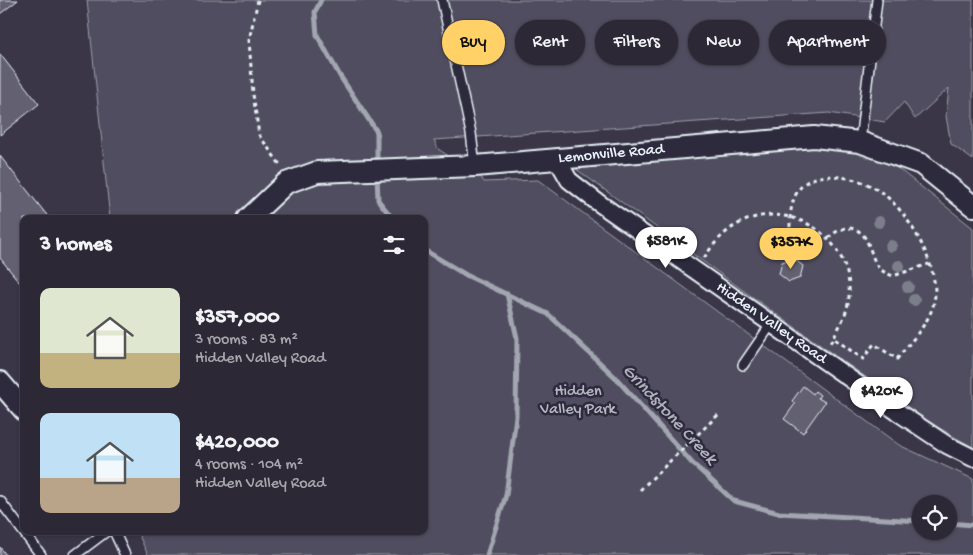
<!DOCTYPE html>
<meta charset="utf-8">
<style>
:root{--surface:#2c2836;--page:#383442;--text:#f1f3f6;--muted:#a6a6ad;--line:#484451;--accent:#ffd166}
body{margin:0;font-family:"Gochi Hand",sans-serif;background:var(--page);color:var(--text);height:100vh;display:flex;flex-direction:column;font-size:19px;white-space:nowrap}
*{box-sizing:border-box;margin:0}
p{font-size:16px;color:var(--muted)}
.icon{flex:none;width:28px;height:28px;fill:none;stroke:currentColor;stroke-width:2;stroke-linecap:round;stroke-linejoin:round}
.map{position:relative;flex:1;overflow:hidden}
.details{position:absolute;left:20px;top:215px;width:408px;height:320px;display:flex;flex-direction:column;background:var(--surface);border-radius:10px;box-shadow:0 1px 4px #0004,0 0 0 1px var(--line)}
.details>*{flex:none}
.guide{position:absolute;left:442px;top:20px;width:455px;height:45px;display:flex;gap:10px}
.controls{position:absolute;left:912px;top:495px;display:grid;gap:10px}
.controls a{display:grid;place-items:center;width:45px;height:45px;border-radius:50%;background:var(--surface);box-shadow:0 1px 4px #0004,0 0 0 1px var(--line);font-size:25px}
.price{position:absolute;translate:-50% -42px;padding:0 11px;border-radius:18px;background:#fff;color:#222;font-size:16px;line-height:32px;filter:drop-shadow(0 1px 2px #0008)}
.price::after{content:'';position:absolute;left:50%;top:30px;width:15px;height:11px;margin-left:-8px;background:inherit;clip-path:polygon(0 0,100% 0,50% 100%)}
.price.on{background:var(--accent);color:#111}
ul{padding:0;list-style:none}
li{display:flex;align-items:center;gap:15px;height:125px;padding:0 20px}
li span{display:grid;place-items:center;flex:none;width:140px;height:100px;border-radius:10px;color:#555}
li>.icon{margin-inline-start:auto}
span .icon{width:60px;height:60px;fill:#fffc;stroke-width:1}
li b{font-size:21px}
h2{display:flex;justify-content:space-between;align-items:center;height:60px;padding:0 20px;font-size:21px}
.tag{padding:0 18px;border-radius:22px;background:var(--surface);box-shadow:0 1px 4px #0004,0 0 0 1px var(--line);font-size:18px;line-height:45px}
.tag.on{background:var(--accent);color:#111}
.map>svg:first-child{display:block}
</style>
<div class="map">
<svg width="973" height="555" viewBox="0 0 973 555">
<rect width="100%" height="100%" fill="#3a3648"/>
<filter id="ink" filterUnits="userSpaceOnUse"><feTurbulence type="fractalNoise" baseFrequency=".02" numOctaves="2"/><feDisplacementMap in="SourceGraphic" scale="10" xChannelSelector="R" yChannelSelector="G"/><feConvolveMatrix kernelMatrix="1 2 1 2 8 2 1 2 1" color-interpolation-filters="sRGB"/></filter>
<g filter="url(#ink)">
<g fill="#504e5f" stroke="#9ca0ac" fill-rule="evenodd">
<path d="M 87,0 L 973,0 L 973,160 L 951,144 L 946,116 L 949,88 L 915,119 L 904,102 L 885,122 L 829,113 L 434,140 L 438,149 L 481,177 L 484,182 L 538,180 L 899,445 L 973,479 L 973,555 L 148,555 L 137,531 L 424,531 L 424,219 L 110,219 ZM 921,504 L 949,504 L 949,531 L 921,531 Z"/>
<path d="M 821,147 L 855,149 L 899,169 L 973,228 L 973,447 C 926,423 884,389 840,359 C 751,297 664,233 576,169 C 658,161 739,149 821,147 Z"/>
</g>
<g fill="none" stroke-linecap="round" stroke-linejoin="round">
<g stroke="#a2a6b1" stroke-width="5">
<path d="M 321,0 L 315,12 L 317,35 L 340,76 L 377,132 L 377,166"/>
<path d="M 377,175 L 378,200 L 393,219"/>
<path d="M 424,250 L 466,275 L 548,314 L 615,377 L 692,463 L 734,501 L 779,513 L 921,521"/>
<path d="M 949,523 L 973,525"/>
<path d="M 487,555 L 506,495 L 516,416 L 517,338 L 507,294"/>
</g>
</g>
<g fill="#636171" stroke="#e8f1f8">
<path d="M 0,0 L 18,0 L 0,14 Z"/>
<path d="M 0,54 L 39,104 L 0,135 Z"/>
<path d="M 0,156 L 50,219 L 24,219 L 24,288 L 0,258 Z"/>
<path d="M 793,258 L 803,266 L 800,278 L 789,282 L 779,274 L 782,262 Z"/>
<path d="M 803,386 L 813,394 L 815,391 L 820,395 L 818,398 L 825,402 L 803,433 L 784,419 L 795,404 L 792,401 Z"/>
<path d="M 0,547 L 6,555 L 0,555 Z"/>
</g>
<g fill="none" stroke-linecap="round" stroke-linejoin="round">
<defs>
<g id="service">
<path d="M 442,0 L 471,133 L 475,166"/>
<path d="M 860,142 L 877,0"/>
<path d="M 743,365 L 772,323"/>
<path d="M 0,501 L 41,555"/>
<path d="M 114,531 L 125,555"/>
<path d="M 75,555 L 107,531"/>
</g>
<g id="minor">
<path id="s1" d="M 557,159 L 569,180 L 596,201 L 899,413 L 947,445 L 973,458"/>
</g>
<g id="tertiary">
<path id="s2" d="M 248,219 L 286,183 L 317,172 L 475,166 L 814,137 L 860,142 L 921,164 L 973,206"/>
<path d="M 0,382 L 24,410"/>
</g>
</defs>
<use href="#service" stroke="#e8f1f8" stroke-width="12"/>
<use href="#minor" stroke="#e8f1f8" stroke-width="20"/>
<use href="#tertiary" stroke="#e8f1f8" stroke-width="24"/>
<g stroke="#e8f1f8" stroke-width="3" stroke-dasharray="4 4" stroke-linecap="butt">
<path d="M 258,0 L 249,40 L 253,94 L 259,135 L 281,166"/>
<path d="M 828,238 C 835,232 841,228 849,228 C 871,230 868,255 879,268 C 883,272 888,274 893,276 L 929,264"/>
<path d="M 812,257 C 799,253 790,243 790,229 C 789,193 802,172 840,177 C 856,179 869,183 882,193 C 909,212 941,269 934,302 C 930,323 909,343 897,359 L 874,344 L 863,359 L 833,338"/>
<path d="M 704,258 C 714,243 725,230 742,222 C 793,198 853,240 849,296 C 848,314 838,329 829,345"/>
<path d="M 640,490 L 719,414"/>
</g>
<use href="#service" stroke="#2f2a3d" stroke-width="9"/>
<use href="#minor" stroke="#2f2a3d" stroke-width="16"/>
<use href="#tertiary" stroke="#2f2a3d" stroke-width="20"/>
</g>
<g fill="#7d7e8b">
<circle cx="879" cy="222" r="6"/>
<circle cx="891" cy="246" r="6"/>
<circle cx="899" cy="266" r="6"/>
<circle cx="908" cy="287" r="6"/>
<circle cx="914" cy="300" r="6"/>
</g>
</g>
<g text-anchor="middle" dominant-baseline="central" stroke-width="5" stroke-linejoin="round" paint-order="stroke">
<g font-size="16" fill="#e8f1f8" stroke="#2f2a3d">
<text stroke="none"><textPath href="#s2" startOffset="380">Lemonville Road</textPath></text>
<text stroke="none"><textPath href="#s1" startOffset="272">Hidden Valley Road</textPath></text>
</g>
<g font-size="16" fill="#b3b8c2" stroke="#2f2a3d">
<text x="578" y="392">Hidden<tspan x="578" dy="18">Valley Park</tspan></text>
</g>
<g font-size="18" font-style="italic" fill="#aeb2bd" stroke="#2f2a3d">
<text transform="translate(669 415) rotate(47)">Grindstone Creek</text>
</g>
</g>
</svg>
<div class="controls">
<a><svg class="icon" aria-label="locate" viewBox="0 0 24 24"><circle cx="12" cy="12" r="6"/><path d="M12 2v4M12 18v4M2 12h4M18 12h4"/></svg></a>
</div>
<b class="price" style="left:666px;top:269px">$581K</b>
<b class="price on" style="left:791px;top:270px">$357K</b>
<b class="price" style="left:881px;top:419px">$420K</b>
<div class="guide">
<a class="tag on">Buy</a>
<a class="tag">Rent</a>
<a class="tag">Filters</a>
<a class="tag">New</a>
<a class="tag">Apartment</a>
</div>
<section class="details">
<h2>3 homes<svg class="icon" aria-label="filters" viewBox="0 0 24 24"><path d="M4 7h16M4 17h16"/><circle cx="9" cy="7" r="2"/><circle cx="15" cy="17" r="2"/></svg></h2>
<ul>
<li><span style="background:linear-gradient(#dfe7d0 65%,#c2b280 0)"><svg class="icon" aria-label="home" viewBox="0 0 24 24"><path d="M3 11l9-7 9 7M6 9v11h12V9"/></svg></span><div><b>$357,000</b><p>3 rooms · 83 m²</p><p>Hidden Valley Road</p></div></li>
<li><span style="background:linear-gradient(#bfe0f5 65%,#b9a48a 0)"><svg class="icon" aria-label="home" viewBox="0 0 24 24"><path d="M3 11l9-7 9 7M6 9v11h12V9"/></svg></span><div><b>$420,000</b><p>4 rooms · 104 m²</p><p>Hidden Valley Road</p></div></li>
</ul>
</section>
</div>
